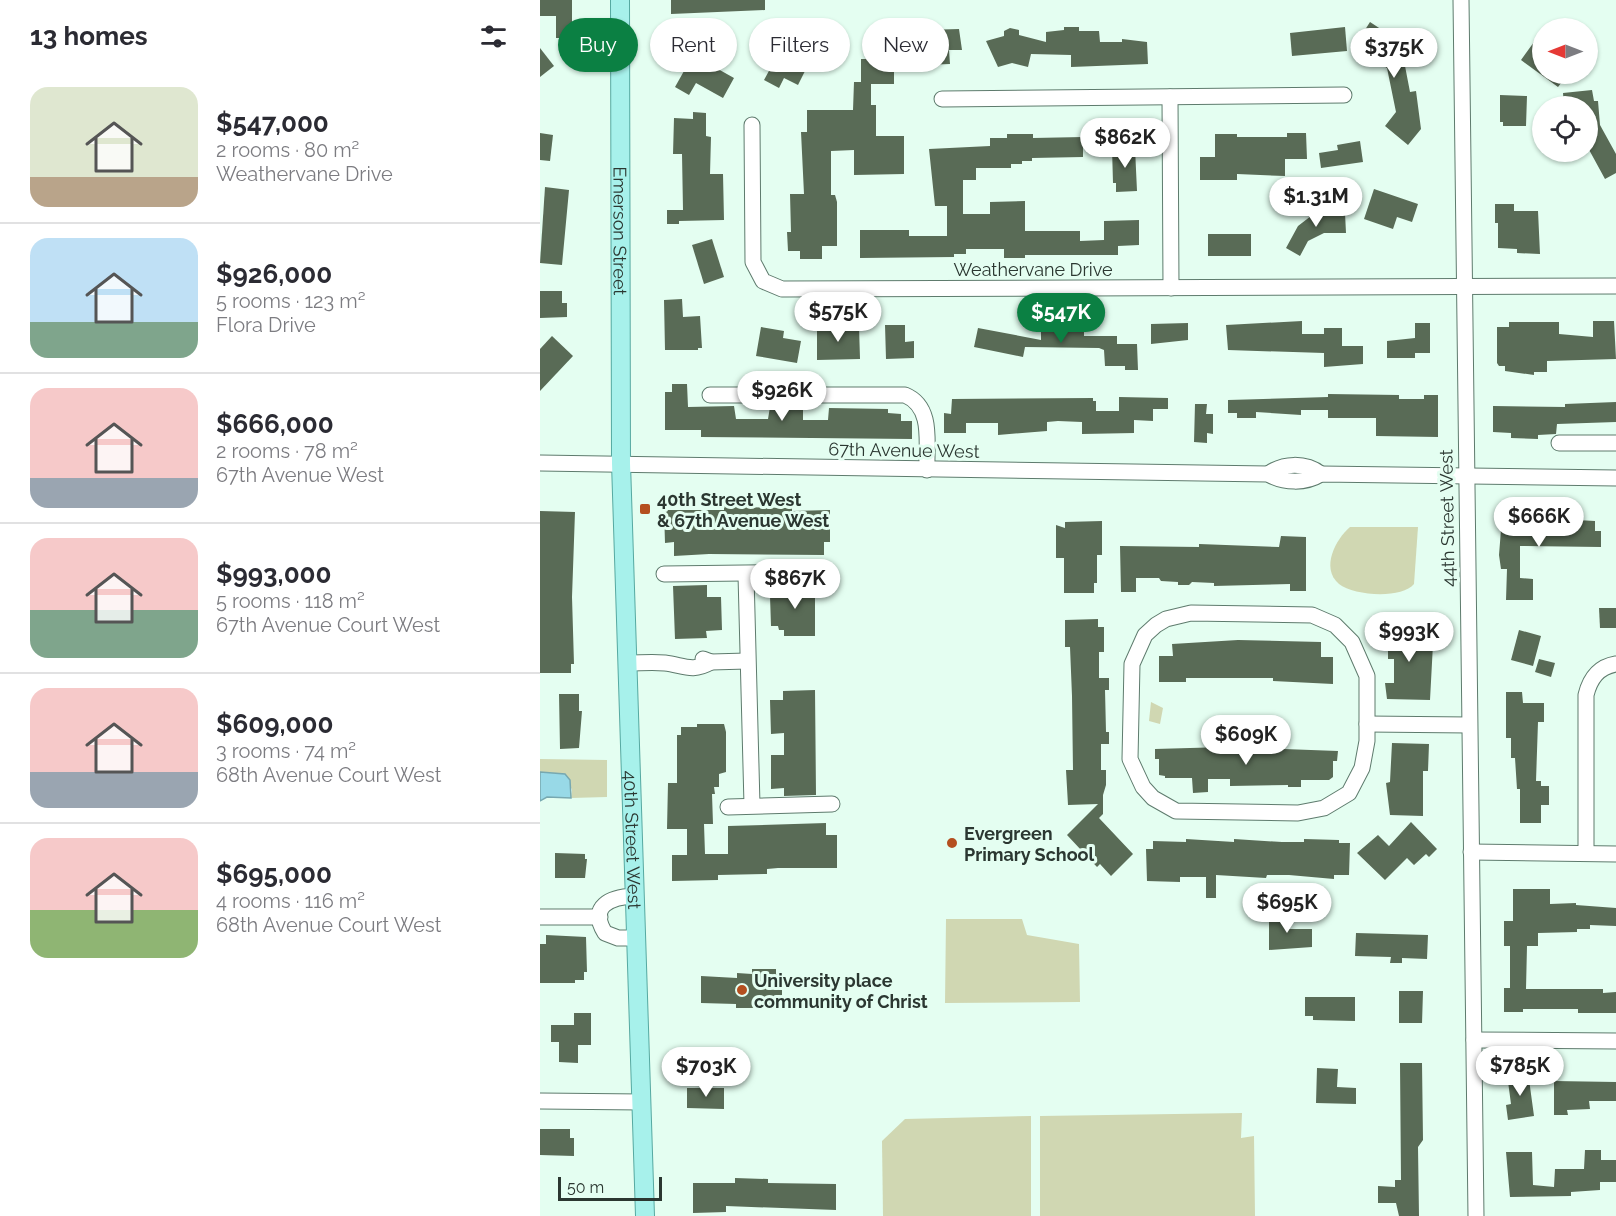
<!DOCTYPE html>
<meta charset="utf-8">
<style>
:root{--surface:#fff;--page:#f2f2f3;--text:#2b2b33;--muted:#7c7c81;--line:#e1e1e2;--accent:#0b8043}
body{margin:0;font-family:Raleway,sans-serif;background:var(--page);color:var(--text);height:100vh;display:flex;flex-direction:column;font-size:22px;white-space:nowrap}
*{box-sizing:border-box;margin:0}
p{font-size:20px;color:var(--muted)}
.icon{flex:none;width:33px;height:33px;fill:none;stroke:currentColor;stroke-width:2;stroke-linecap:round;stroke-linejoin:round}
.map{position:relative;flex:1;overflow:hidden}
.sheet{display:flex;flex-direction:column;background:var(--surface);width:540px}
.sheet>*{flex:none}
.guide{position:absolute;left:18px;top:18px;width:570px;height:54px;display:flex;gap:12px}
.needle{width:39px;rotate:270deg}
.tools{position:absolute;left:992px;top:18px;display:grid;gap:12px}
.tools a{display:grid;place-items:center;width:66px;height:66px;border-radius:50%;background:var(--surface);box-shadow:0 2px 4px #0004;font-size:30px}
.scale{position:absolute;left:18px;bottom:15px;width:104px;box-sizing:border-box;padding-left:6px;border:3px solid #2b3731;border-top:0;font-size:16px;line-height:21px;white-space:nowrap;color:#2b3731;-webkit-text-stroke:4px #e4fef1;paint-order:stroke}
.price{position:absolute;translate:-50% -51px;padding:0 14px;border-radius:21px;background:#fff;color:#222;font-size:20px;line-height:39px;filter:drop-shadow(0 2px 3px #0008)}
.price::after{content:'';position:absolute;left:50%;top:36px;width:18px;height:14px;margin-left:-9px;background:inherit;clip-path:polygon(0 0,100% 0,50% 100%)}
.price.on{background:var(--accent);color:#fff}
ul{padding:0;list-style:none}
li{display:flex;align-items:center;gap:18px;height:150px;padding:0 30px}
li+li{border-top:2px solid var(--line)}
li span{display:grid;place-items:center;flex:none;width:168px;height:120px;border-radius:18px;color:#555}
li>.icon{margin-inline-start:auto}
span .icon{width:72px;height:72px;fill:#fffc;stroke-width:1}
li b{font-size:26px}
h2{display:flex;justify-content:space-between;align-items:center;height:72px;padding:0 30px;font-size:26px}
.tag{padding:0 21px;border-radius:27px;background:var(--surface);box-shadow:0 2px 4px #0004;font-size:21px;line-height:54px}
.tag.on{background:var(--accent);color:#fff}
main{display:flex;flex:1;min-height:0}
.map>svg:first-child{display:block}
</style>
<main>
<section class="sheet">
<h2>13 homes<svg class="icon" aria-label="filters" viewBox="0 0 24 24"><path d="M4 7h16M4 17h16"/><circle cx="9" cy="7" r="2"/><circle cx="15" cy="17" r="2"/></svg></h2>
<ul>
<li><span style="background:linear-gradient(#dfe7d0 75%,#b9a48a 0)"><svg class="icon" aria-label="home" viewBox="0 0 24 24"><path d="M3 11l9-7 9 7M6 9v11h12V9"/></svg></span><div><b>$547,000</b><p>2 rooms · 80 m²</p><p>Weathervane Drive</p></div></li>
<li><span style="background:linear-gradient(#bfe0f5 70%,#7fa58c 0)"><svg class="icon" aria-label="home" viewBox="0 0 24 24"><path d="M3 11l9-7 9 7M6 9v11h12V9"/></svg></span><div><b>$926,000</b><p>5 rooms · 123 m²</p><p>Flora Drive</p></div></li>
<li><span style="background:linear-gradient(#f6c9c9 75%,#9aa5b1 0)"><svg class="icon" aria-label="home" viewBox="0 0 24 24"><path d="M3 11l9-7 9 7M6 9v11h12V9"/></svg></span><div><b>$666,000</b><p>2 rooms · 78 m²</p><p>67th Avenue West</p></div></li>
<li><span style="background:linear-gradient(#f6c9c9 60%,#7fa58c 0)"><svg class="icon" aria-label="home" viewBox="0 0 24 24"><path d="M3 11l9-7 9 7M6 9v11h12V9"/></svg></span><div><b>$993,000</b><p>5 rooms · 118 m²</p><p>67th Avenue Court West</p></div></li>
<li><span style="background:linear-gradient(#f6c9c9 70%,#9aa5b1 0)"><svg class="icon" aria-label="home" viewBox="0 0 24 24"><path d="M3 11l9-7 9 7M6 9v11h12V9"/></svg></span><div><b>$609,000</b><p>3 rooms · 74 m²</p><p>68th Avenue Court West</p></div></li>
<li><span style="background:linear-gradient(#f6c9c9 60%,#8fb573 0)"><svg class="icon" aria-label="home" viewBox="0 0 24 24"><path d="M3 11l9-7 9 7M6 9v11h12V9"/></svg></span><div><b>$695,000</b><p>4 rooms · 116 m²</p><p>68th Avenue Court West</p></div></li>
</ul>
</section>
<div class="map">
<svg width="1076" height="1216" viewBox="0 0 1076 1216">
<rect width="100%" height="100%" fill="#e4fef1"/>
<g fill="#d0d7b2">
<path d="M 810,527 L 878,527 L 874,584 C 862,599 814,596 799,584 C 780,568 796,539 810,527 Z"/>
<path d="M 611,702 L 623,708 L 620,724 L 609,721 Z"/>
<path d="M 0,759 L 67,760 L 67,797 L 31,798 L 32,790 L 25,774 L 0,772 Z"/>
<path d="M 406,919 L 482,919 L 487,935 L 539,944 L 540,1002 L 405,1003 Z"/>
<path d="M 702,1113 L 701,1138 L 714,1136 L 715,1216 L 500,1216 L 500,1116 Z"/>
<path d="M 491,1116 L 491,1216 L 343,1216 L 342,1141 L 365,1119 Z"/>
</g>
<path fill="#98d9e7" stroke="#77a8b0" stroke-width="1.5" d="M 0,772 L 25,774 L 30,780 L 31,798 L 7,797 L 0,801 Z"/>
<g fill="#596b56">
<path d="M 0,0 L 32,0 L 32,38 L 16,38 L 16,16 L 0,16 Z"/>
<path d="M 131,0 L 225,0 L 225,10 L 131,14 Z"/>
<path d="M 830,22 L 874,51 L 865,66 L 870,92 L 876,91 L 881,129 L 868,145 L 845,126 L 856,112 L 847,68 L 814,47 Z"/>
<path d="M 524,27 L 539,27 L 539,31 L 559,31 L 560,42 L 582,42 L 582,39 L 607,42 L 608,64 L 531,67 L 531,55 L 491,54 L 488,67 L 472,63 L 458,67 L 446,41 L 464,36 L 464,31 L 470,28 L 479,30 L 479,35 L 506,42 L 506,32 L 524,30 Z"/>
<path d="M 805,27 L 807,51 L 752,56 L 750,33 Z"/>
<path d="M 419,29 L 422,50 L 409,50 L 410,64 L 385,65 L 384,30 Z"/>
<path d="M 1002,31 L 1002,74 L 1028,74 L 1018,87 L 981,60 Z"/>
<path d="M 253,42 L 274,53 L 258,85 L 244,78 L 239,88 L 224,80 L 230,69 L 228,68 L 238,48 L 248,51 Z"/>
<path d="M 0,48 L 14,66 L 0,77 Z"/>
<path d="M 153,55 L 194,78 L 183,98 L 156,83 L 149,95 L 135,87 Z"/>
<path d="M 342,55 L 354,55 L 354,84 L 331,84 L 331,105 L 336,105 L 336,136 L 364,136 L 364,174 L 314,175 L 314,150 L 291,151 L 291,195 L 295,195 L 297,202 L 297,246 L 282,246 L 282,259 L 260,259 L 260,251 L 248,251 L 247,232 L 251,232 L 250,194 L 264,194 L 261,132 L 267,132 L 267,110 L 313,110 L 314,82 L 321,82 L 321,59 L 342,59 Z"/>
<path d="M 1052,90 L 1054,101 L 1058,101 L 1060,125 L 1076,154 L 1076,173 L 1065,179 L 1047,146 L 1047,106 L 1024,106 L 1023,93 Z"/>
<path d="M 960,95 L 987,96 L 986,126 L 963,126 L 963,122 L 960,122 Z"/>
<path d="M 153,112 L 166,113 L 166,136 L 171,137 L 170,174 L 183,174 L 184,220 L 139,221 L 139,224 L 127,224 L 127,210 L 143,210 L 142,154 L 133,154 L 134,118 L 153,119 Z"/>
<path d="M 0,133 L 13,135 L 10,161 L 0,160 Z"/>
<path d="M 747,133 L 766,133 L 767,159 L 745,159 L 745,176 L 697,174 L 697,180 L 660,180 L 660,157 L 675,157 L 675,134 L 697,134 L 697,137 L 747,137 Z"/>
<path d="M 467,134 L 493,134 L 493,138 L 543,137 L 543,157 L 492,158 L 492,161 L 482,161 L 482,164 L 471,164 L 471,168 L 436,168 L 436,180 L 423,180 L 423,214 L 450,214 L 450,202 L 485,201 L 485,231 L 540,231 L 540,241 L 564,240 L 564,221 L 599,220 L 599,245 L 578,246 L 578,255 L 485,255 L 485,258 L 464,258 L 464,249 L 426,249 L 426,254 L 414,254 L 414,257 L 320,258 L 320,230 L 369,230 L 369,236 L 407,236 L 407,206 L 395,206 L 389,149 L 450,146 L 450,138 L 467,138 Z"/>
<path d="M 820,141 L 823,162 L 781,168 L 779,153 L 798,150 L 797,145 Z"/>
<path d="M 572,148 L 595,148 L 597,191 L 576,192 L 576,183 L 573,183 Z"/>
<path d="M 5,187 L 29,190 L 22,265 L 0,263 Z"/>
<path d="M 834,189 L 878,204 L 872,222 L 857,217 L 853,229 L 824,219 Z"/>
<path d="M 955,204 L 974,204 L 974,211 L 998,211 L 1000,254 L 977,253 L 977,249 L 958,248 L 958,223 L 955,223 Z"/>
<path d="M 771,205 L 784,205 L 784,214 L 805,213 L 806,233 L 784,233 L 768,241 L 760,256 L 746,248 L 758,226 L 771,216 Z"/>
<rect x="668" y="234" width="43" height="22"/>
<path d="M 172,239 L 184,277 L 164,284 L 152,245 Z"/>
<path d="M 0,291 L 22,291 L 22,303 L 27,303 L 27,317 L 0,318 Z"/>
<path d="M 142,299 L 143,317 L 160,316 L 162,348 L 158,348 L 158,350 L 125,350 L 124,300 Z"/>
<path d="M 762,321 L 762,334 L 784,334 L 784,328 L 802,328 L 802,346 L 823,346 L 823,364 L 784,367 L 784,353 L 688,350 L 686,325 Z"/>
<path d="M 1053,321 L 1074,321 L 1076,359 L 1007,361 L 1007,372 L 994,372 L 994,375 L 965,371 L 965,366 L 959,366 L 957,363 L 957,327 L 969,327 L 969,322 L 1019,322 L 1019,334 L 1053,337 Z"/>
<path d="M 648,323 L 648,340 L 611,344 L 611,324 Z"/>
<path d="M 875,323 L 890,323 L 890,353 L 875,353 L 875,358 L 847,358 L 847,341 L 875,338 Z"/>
<path d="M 345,325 L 365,325 L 365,342 L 374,341 L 374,358 L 346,359 Z"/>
<path d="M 277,326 L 319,326 L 320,359 L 277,360 Z"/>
<path d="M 501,326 L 544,327 L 544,336 L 577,336 L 577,344 L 597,344 L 598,370 L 585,370 L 585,366 L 565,366 L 564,350 L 559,348 L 485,347 L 483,357 L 434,347 L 438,328 L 501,340 Z"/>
<path d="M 221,327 L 244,331 L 243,338 L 261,341 L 257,363 L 216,356 Z"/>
<path d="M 12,336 L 33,356 L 0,391 L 0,349 Z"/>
<path d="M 132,384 L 147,384 L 148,407 L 194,406 L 196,419 L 228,419 L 230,407 L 263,408 L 263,420 L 288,420 L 289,408 L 348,409 L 348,413 L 361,414 L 361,421 L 372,421 L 372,439 L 161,437 L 161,430 L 125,430 L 125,392 L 132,392 Z"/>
<path d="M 788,394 L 859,395 L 859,399 L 884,399 L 884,395 L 898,395 L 898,437 L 836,436 L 836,418 L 788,418 L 788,410 L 761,410 L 761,415 L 716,412 L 716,418 L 697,418 L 697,413 L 688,413 L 688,400 L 788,397 Z"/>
<path d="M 579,397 L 628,398 L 628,409 L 613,409 L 613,421 L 594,420 L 594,433 L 542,434 L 542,422 L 518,421 L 507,422 L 507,431 L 458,435 L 458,423 L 426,423 L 426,433 L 404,433 L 404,413 L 411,414 L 412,399 L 553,398 L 553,401 L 556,401 L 556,411 L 579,411 Z"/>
<path d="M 1076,402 L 1076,422 L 1017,424 L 1016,434 L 998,435 L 998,439 L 971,438 L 971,433 L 953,432 L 953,406 L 1025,407 L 1025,404 Z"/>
<path d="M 655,404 L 667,404 L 666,414 L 673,414 L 673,434 L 667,433 L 667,443 L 654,442 Z"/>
<path d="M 184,504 L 195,504 L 195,507 L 252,508 L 252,511 L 290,510 L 290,542 L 284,542 L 284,555 L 169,554 L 134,556 L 134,542 L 125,543 L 124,510 L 184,510 Z"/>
<path d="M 0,511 L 35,512 L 32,597 L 34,664 L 31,664 L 31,673 L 0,673 Z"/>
<path d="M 962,517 L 981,517 L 981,532 L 1003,532 L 1003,522 L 1019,522 L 1019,519 L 1055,521 L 1055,531 L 1061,531 L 1061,547 L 980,546 L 980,578 L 993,579 L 993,600 L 966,600 L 967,569 L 961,569 L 959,555 Z"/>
<path d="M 562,521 L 562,555 L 557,555 L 557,583 L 554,583 L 554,593 L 524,593 L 524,558 L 516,558 L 516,525 L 525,528 L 525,522 Z"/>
<path d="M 741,536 L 766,537 L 766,591 L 750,591 L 750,584 L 674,586 L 674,583 L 652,582 L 649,585 L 638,585 L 638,582 L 621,581 L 619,578 L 596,578 L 596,592 L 581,592 L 580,546 L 659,547 L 659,544 L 739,547 Z"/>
<path d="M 275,584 L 275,636 L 244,636 L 244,630 L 239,630 L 238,626 L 231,626 L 230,596 L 239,596 L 238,591 L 243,591 L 243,585 Z"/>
<path d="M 167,585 L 167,597 L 181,597 L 182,630 L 166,631 L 167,638 L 135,639 L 133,586 Z"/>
<path d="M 1059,608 L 1076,608 L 1076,628 L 1060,628 Z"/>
<path d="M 558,619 L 558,627 L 564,627 L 564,652 L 559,652 L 559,678 L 569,678 L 569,690 L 565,690 L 566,732 L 569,732 L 569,744 L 561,744 L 561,770 L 566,770 L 566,785 L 563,795 L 563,814 L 559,818 L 593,854 L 571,876 L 560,864 L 557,867 L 527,835 L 558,804 L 528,805 L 526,770 L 533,770 L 532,696 L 530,647 L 525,647 L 525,620 Z"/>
<path d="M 843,625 L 868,625 L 868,631 L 890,632 L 890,644 L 893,644 L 890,700 L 847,699 L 845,683 L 854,683 L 854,659 L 848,659 L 848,650 L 843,650 Z"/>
<path d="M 979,630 L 1001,636 L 993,666 L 971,660 Z"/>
<path d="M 698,640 L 781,642 L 781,657 L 793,657 L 793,684 L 733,681 L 733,678 L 646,678 L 646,682 L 619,682 L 619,656 L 633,656 L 632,644 Z"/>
<path d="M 999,659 L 1015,663 L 1011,677 L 995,672 Z"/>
<path d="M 275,690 L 276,795 L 244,796 L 244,788 L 231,789 L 231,755 L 244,755 L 244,733 L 231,734 L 230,700 L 243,700 L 243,691 Z"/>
<path d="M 966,692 L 982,692 L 983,703 L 1004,703 L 1004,722 L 998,722 L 996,781 L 1001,781 L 1001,786 L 1009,786 L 1009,805 L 1001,805 L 1001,823 L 980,823 L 980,789 L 977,789 L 975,758 L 971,758 L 971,738 L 966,738 Z"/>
<path d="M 19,694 L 39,694 L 39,711 L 42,711 L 39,748 L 20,749 Z"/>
<path d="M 157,724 L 184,724 L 186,732 L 186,772 L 179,774 L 179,787 L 174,787 L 175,794 L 172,794 L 173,824 L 164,824 L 165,854 L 188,854 L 188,826 L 286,823 L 286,835 L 297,835 L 297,868 L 238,868 L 227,869 L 227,874 L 178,875 L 178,880 L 132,881 L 132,855 L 147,855 L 147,829 L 127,829 L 128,783 L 137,783 L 137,735 L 141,735 L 141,727 L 157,727 Z"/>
<path d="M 852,743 L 889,744 L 888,771 L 883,771 L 883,816 L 850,815 L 846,783 L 850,782 Z"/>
<path d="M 685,747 L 798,751 L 797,761 L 793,761 L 793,777 L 789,780 L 761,780 L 761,787 L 748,787 L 748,785 L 690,786 L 690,779 L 668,779 L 668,792 L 653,793 L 652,778 L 625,778 L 625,776 L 619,775 L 619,759 L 615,759 L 615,749 Z"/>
<path d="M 871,822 L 897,849 L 889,857 L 886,854 L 874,865 L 867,858 L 845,880 L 817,853 L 838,835 L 849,846 Z"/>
<path d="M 646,839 L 694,842 L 694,839 L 742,842 L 764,842 L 764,839 L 799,840 L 799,843 L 810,843 L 809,875 L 794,875 L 794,879 L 749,875 L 727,875 L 726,878 L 676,875 L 676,898 L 666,898 L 666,877 L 640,877 L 640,882 L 607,881 L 606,849 L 613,849 L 613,841 L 646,842 Z"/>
<path d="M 15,853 L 45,854 L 45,859 L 47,859 L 45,878 L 15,878 Z"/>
<path d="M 973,889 L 1010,889 L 1010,904 L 1036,903 L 1036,905 L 1076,908 L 1076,926 L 1050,925 L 1050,929 L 1037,929 L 1037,932 L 998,933 L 998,946 L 987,946 L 986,989 L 1063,989 L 1063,993 L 1076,992 L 1076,1013 L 1038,1013 L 1038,1009 L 983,1009 L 983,1012 L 964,1012 L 964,988 L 970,988 L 970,946 L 964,946 L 964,921 L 973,921 Z"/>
<path d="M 729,912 L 747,912 L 747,929 L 772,929 L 772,947 L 729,950 Z"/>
<path d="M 816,933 L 888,935 L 887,959 L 862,958 L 862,963 L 850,963 L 851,957 L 815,956 Z"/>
<path d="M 6,935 L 46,937 L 47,972 L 44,972 L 44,980 L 35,980 L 35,983 L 0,983 L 0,944 L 6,944 Z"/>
<path d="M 212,969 L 236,969 L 236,974 L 242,974 L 242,1008 L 196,1008 L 196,1004 L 161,1003 L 161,976 L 197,978 L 197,973 L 212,974 Z"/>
<path d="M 859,991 L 883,991 L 882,1023 L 859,1023 Z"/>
<path d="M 765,997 L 815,997 L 815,1021 L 773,1020 L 773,1016 L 765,1016 Z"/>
<path d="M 34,1013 L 51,1013 L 51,1045 L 38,1045 L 38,1063 L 19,1062 L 19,1042 L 11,1042 L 11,1025 L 34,1025 Z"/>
<path d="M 860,1063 L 882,1063 L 883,1140 L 878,1147 L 879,1216 L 859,1216 L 856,1203 L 838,1203 L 838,1186 L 855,1187 L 855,1180 L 861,1180 Z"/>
<path d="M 777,1068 L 798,1069 L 797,1087 L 816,1088 L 816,1104 L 776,1103 Z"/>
<path d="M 988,1072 L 994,1116 L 968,1120 L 966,1105 L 971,1104 L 967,1074 Z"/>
<path d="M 1014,1081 L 1076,1082 L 1076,1101 L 1049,1101 L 1050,1109 L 1027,1110 L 1028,1115 L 1014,1115 Z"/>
<path d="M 147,1088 L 184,1088 L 184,1109 L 147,1108 Z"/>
<path d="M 0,1129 L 30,1129 L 30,1138 L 34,1138 L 34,1156 L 0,1155 Z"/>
<path d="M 1045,1150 L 1061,1150 L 1061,1160 L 1076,1160 L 1076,1182 L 1060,1182 L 1060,1190 L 1031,1192 L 1031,1196 L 970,1197 L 966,1152 L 992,1152 L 993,1185 L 1014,1187 L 1015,1169 L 1044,1169 Z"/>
<path d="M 195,1178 L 228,1179 L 228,1183 L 296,1184 L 296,1210 L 186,1206 L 186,1212 L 153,1213 L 153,1183 L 195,1183 Z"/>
</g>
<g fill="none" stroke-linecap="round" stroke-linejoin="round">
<defs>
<g id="minor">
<path d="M 921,0 L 936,1216"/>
<path d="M 630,97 L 631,288"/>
<path d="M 402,99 L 804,95"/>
<path d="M 212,125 L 213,262 L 223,281 L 242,289 L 1076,286"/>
<path d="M 170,395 L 365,395 C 394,407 386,444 387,470"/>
<path d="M 1019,443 L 1076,443"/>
<path d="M 0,463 L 728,474 C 744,483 765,484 781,474 L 1076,478"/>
<path d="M 728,474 C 743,463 765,462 781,474"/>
<path d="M 124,574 L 280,572"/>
<path d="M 206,575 L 212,805"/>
<path d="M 651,613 L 772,615 L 795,625 L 812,642 L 827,676 L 827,741 L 822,768 L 809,793 L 784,808 L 758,813 L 636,811 L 613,798 L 603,787 L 590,759 L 592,664 L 605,635 L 616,625 L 626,619 Z"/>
<path d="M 163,659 L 171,662 L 207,661"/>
<path d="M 87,663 C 100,663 113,662 125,663 C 143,665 152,673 171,662"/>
<path d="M 827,724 L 929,725"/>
<path d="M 188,807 L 292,804"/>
<path d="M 931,852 L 1076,854"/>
<path d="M 1046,853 L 1046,695 C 1050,679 1058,667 1076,664"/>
<path d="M 94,896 C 71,897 48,906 65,933 L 78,938 L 96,938"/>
<path d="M 0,917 L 60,917"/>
<path d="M 934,1040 L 1076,1041"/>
<path d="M 0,1101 L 102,1102"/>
</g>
<g id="major">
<path id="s1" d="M 80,0 L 81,463 L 105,1216"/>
</g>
</defs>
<use href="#minor" stroke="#5e7b6d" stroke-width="17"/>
<use href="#major" stroke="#56a9a1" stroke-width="20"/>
<use href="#minor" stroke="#fff" stroke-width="15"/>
<use href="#major" stroke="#a7f1eb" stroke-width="18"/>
</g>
<g fill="#b44f1f" stroke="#e4fef1" stroke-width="2">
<rect x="99" y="503" width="12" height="12" rx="3"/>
<circle cx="412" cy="843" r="6"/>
<circle cx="202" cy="990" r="6"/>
</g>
<g text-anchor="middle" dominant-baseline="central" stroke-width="6" stroke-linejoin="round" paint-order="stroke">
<g font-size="18" fill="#2b3731" stroke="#e4fef1">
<text stroke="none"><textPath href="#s1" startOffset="231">Emerson Street</textPath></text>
<text x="493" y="269">Weathervane Drive</text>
<text transform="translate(364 450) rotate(1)">67th Avenue West</text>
<text transform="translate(907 518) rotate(-91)">44th Street West</text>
<text stroke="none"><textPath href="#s1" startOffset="840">40th Street West</textPath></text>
</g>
<g font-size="18" font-weight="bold" fill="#2b3731" stroke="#e4fef1" text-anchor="start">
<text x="117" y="499">40th Street West<tspan x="117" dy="21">&amp; 67th Avenue West</tspan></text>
<text x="424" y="833">Evergreen<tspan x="424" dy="21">Primary School</tspan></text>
<text x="214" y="980">University place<tspan x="214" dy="21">community of Christ</tspan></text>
</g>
</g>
</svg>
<div class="tools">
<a><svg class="needle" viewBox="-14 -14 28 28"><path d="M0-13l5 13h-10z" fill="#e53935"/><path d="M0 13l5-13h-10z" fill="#7c7c81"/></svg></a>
<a><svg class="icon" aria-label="locate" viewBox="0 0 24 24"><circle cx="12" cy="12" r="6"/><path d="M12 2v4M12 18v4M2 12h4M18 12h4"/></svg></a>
</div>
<div class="scale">50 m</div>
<b class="price" style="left:854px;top:79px">$375K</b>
<b class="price" style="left:585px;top:169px">$862K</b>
<b class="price" style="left:776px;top:228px">$1.31M</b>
<b class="price" style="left:298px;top:343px">$575K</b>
<b class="price on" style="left:521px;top:344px">$547K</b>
<b class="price" style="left:242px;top:422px">$926K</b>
<b class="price" style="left:999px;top:548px">$666K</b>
<b class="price" style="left:255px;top:610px">$867K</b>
<b class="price" style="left:869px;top:663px">$993K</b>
<b class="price" style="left:706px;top:766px">$609K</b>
<b class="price" style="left:747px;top:934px">$695K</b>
<b class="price" style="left:980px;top:1097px">$785K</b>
<b class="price" style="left:166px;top:1098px">$703K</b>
<div class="guide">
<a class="tag on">Buy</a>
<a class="tag">Rent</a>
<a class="tag">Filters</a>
<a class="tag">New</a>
</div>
</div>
</main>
